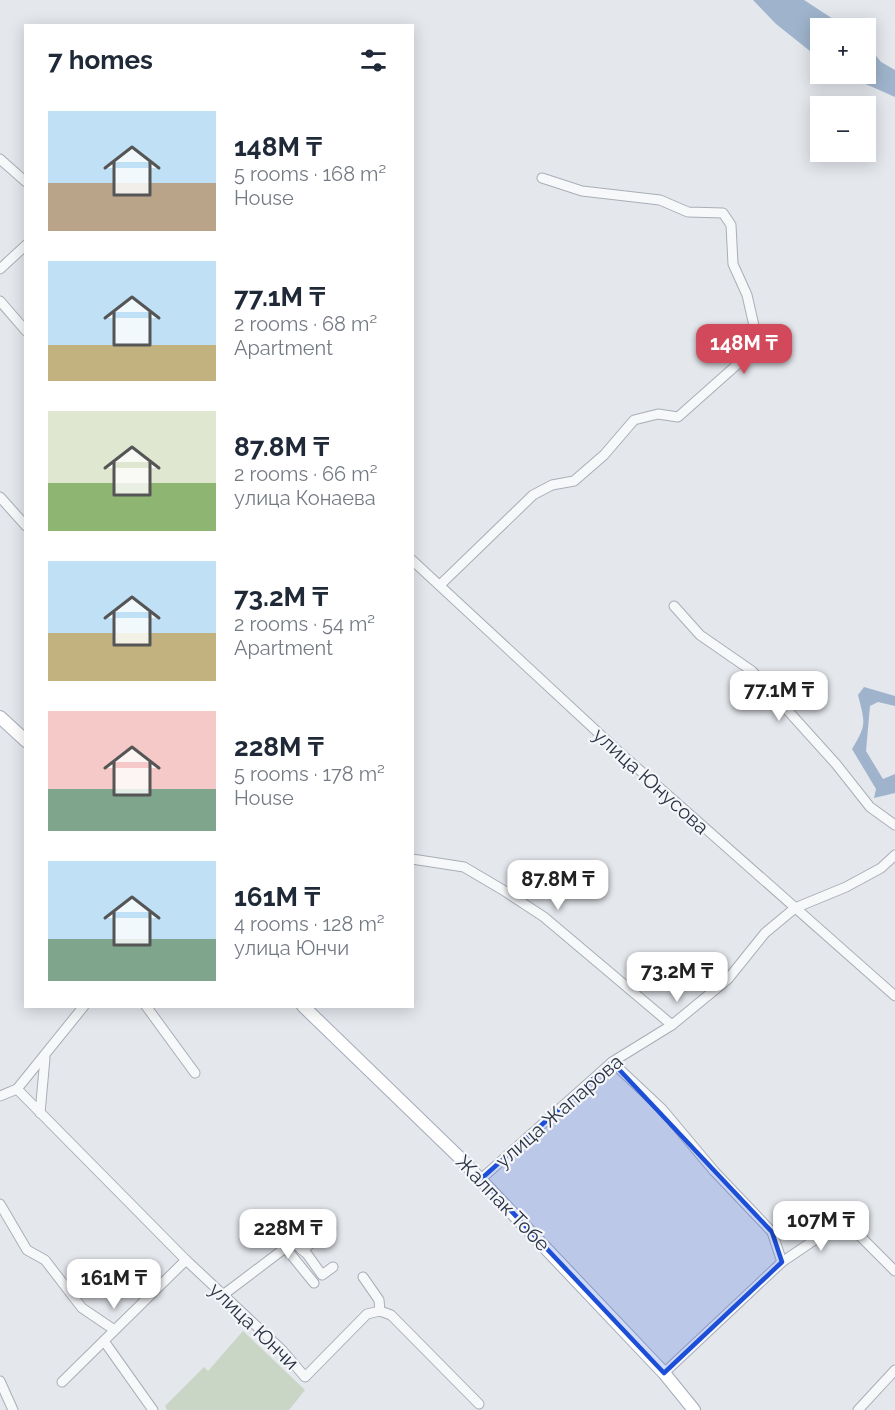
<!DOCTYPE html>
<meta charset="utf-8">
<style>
:root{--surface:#fff;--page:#f6f6f7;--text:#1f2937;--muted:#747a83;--accent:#d1495b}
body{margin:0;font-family:Raleway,sans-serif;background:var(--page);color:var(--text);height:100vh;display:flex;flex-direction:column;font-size:22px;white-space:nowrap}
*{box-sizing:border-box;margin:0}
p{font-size:20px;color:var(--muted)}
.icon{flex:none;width:33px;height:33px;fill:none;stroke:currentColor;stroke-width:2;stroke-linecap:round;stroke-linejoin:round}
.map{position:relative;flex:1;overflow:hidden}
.panel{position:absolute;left:24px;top:24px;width:390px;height:984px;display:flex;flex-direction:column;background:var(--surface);border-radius:0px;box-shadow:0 3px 15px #0003}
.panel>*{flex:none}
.buttons{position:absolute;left:810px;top:18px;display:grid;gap:12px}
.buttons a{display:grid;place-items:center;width:66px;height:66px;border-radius:0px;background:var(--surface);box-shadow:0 3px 15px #0003;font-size:30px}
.price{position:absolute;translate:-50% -51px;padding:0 14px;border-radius:12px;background:#fff;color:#222;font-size:20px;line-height:39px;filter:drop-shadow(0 2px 3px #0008)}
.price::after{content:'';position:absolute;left:50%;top:36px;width:18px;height:14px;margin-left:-9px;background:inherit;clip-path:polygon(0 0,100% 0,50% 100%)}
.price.on{background:var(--accent);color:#fff}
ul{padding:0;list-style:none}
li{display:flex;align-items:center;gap:18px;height:150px;padding:0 24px}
li span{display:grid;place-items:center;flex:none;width:168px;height:120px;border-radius:0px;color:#555}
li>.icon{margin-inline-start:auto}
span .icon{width:72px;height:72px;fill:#fffc;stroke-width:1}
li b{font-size:26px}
h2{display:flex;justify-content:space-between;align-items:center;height:72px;padding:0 24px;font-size:26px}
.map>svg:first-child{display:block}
</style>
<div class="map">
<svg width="895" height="1410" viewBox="0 0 895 1410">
<rect width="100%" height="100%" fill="#e4e7ec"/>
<path fill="#c9d6c5" d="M 243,1331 L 305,1390 L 289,1410 L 167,1410 L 165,1406 L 204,1367 L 208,1371 Z"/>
<g fill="#9fb4cc">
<path d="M 753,0 L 804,0 L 847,28 L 820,28 L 820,59 L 776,24 Z"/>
<path d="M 866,43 L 881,62 L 895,70 L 895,97 L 843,74 L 866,74 Z"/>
<path d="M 864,687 L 895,696 L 895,706 L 878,702 L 870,706 L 866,751 L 883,779 L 895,774 L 895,793 L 874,798 L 876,789 L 852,749 C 867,724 865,723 858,695 Z"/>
</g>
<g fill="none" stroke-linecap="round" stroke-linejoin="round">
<defs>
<g id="minor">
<path d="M 0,159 L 26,182"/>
<path d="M 0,269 L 26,245"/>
<path d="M 0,301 L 26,331"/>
<path d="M 0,497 L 26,526"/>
<path d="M 412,560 L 618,751 L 895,996"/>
<path d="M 440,585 L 533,495 L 552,485 L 574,481 L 604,455 L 634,420 L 658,414 L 678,417 L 749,354 L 755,330 L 747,295 L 733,264 L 731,225 L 723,213 L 688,212 L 660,200 L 582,191 L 542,178"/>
<path d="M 674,606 L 700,635 L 752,671 L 836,764 L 870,807 L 895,825"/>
<path d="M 412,859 L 464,867 L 503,890 L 544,917 L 672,1025"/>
<path d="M 146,1006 L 195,1073"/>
<path d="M 612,1062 L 662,1109 L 714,1171 L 772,1232 L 782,1262 L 664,1373"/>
<path d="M 17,1089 L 186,1260 L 282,1350 L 305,1377 L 367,1314 L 380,1311 L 391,1315 L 479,1404"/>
<path d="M 0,1096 L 17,1089 L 84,1006"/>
<path d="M 40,1113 L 45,1058"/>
<path d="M 481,1179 L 612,1062 L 672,1025 L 728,979 L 765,933 L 795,908 L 846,887 L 881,868 L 895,855"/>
<path d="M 0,1204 L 27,1250 L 45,1260 L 82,1308 L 113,1329"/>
<path d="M 284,1246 L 314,1283"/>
<path d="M 302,1250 L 331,1229"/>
<path d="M 782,1262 L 844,1220 L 895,1271"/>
<path d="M 363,1277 L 379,1300 L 380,1311"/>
<path d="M 223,1295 L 293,1242 L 307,1254 L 322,1275 L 333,1267"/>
<path d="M 104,1341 L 153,1410"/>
<path d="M 0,1381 L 13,1410"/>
<path d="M 62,1382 L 186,1260"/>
<path d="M 858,1410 L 895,1370"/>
</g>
<g id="major">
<path d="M 0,717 L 26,741"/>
<path d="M 303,1006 L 461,1159 L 664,1373 L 694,1410"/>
</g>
</defs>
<use href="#minor" stroke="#a9aeb7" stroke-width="11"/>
<use href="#major" stroke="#a3abb8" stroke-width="14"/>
<use href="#minor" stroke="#f7f8fa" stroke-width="9"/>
<use href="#major" stroke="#fff" stroke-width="12"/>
</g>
<path fill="#1d4ed8" fill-opacity="0.2" stroke="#1d4ed8" stroke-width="4.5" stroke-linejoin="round" d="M 612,1062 L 772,1232 L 782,1262 L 664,1373 L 481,1179 Z"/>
<g text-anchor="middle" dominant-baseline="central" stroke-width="4.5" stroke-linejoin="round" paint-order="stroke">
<g font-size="20" fill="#2b3445" stroke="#f4f6f9">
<text transform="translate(651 781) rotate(42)">улица Юнусова</text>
<text transform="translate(559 1111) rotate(-41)">улица Жапарова</text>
<text transform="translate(503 1203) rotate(46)">Жалпак Тобе</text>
<text transform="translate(254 1326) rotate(44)">улица Юнчи</text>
</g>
</g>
</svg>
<div class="buttons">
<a>+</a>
<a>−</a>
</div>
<b class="price on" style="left:744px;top:375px">148M ₸</b>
<b class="price" style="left:779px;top:722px">77.1M ₸</b>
<b class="price" style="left:558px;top:911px">87.8M ₸</b>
<b class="price" style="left:677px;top:1003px">73.2M ₸</b>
<b class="price" style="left:821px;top:1252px">107M ₸</b>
<b class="price" style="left:288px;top:1260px">228M ₸</b>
<b class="price" style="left:114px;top:1310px">161M ₸</b>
<section class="panel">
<h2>7 homes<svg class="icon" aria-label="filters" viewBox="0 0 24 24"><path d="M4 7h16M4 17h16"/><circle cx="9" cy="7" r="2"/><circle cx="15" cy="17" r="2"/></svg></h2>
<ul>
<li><span style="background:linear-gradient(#bfe0f5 60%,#b9a48a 0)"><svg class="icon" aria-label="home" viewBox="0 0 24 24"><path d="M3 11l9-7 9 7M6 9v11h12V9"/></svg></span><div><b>148M ₸</b><p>5 rooms · 168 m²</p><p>House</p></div></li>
<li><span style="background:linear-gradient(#bfe0f5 70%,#c2b280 0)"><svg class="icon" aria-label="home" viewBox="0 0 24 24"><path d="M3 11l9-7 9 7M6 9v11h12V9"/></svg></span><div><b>77.1M ₸</b><p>2 rooms · 68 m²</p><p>Apartment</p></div></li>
<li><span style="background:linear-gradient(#dfe7d0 60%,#8fb573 0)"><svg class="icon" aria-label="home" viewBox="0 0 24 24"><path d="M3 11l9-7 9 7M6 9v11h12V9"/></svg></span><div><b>87.8M ₸</b><p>2 rooms · 66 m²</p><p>улица Конаева</p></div></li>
<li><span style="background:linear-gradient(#bfe0f5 60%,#c2b280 0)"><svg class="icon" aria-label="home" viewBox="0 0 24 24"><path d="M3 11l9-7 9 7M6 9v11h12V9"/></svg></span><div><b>73.2M ₸</b><p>2 rooms · 54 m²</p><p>Apartment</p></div></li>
<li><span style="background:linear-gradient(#f6c9c9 65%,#7fa58c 0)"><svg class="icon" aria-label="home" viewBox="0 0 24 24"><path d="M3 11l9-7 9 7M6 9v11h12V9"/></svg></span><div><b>228M ₸</b><p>5 rooms · 178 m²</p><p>House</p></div></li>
<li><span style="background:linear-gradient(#bfe0f5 65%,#7fa58c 0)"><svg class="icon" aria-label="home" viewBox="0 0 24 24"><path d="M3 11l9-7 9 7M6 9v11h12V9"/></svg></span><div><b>161M ₸</b><p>4 rooms · 128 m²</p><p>улица Юнчи</p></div></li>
</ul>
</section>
</div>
